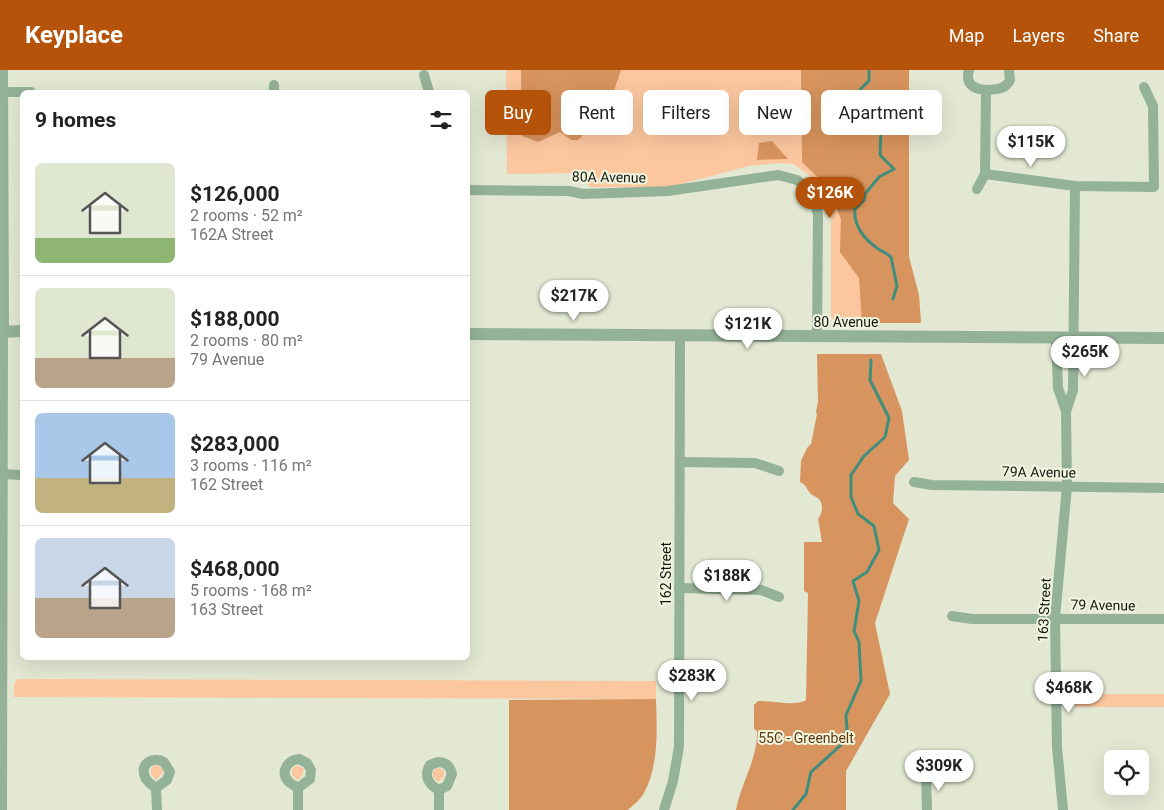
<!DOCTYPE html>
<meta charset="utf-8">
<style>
:root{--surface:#fff;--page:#f2f2f2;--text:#222;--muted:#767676;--line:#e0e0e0;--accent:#b45309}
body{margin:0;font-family:Roboto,sans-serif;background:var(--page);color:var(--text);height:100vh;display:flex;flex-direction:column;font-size:19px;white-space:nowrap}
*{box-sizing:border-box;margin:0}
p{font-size:16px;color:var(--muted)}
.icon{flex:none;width:28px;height:28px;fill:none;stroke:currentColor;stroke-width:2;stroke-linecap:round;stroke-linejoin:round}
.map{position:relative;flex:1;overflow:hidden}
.panel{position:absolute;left:20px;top:20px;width:450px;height:570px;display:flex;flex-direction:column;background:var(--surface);border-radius:8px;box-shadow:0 5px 20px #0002}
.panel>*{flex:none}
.top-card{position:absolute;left:485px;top:20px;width:475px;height:45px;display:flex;gap:10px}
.tools{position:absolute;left:1104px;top:680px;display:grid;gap:10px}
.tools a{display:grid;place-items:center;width:45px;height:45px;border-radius:8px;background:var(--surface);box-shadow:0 5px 20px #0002;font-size:25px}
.price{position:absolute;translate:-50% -42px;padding:0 11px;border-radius:18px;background:#fff;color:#222;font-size:16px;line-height:32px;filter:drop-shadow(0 1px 2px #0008)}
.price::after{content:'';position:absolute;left:50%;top:30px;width:15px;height:11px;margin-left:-8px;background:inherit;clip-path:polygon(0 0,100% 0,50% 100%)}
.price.on{background:var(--accent);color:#fff}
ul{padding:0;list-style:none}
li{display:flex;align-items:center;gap:15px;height:125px;padding:0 15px}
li+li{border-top:1px solid var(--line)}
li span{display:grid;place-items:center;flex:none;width:140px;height:100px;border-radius:8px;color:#555}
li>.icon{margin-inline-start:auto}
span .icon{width:60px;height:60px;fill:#fffc;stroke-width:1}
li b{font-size:21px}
h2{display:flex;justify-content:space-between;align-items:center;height:60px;padding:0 15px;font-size:21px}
.chip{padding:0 18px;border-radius:8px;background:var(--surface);box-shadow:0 5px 20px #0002;font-size:18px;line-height:45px}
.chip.on{background:var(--accent);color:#fff}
header{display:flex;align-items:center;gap:30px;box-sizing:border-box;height:70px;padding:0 25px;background:var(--accent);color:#fff}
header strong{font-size:24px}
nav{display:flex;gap:28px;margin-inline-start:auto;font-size:18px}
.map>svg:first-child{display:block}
</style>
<header>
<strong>Keyplace</strong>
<nav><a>Map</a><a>Layers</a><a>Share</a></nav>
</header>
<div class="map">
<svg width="1164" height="740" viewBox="0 0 1164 740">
<rect width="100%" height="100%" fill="#e2e8d2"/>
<g fill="#fcc79f">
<path d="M 506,0 L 908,0 L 909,187 L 919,225 L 921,253 L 839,253 L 831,248 L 831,147 L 828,129 L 821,117 L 812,107 L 793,94 L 779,93 L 749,96 L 670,117 L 591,117 L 586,113 L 585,103 L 507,104 Z"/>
<path d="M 18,609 L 656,611 L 656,629 L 14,627 L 14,614 Z"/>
<rect x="1075" y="624" width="89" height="13"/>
<path d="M 158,695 L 163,699 L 162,704 L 156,710 L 151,704 L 151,699 L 153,696 Z"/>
<path d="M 295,696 L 299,696 L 304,699 L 303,704 L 298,710 L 292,705 L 292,699 Z"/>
<path d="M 440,698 L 444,701 L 444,707 L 438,712 L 433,707 L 433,702 L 435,699 Z"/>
</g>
<g fill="#d8945e">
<path d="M 521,0 L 621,0 L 606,44 L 578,70 L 571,70 L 560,62 L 538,72 L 522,66 Z"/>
<path d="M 801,0 L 909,0 L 909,187 L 919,225 L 921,253 L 862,253 L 859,208 L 840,182 L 841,149 L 828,117 L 802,92 Z"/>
<path d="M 772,71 L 788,89 L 757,90 L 759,73 Z"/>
<path d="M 817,284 L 881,284 L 902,341 L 909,390 L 895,406 L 893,433 L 909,449 L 875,553 L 890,624 L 846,701 L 846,740 L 736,740 C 741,713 758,688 757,661 L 754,659 L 754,635 L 758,631 C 771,630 796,637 806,630 L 808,523 L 804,521 L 804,472 L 822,472 L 818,449 C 822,444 824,434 819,429 C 817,427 813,426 811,424 C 806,419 807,415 800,412 L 801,391 L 807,378 L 811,374 L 817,344 L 816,342 L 818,332 Z"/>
<path d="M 656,629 C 657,660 659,695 644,723 C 641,729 633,735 628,740 L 509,740 L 509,630 Z"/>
</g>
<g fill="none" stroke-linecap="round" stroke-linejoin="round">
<g stroke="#3e8e7e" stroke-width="3">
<path d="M 869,0 L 869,11 C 858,21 851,26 858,42 L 879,58 L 881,62 L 880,85 L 894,99 L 879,107 L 865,124 L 864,130 L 855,139 C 853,155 864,169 877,178 C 882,182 887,183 891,187 L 897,216 L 893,229"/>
<path d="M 793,740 L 806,724 L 811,702 L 841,675 L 847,659 L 846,645 L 861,611 L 859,572 L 854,561 L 859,531 L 853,511 L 867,502 L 879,480 L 874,456 L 858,444 L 851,427 L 851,405 L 864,386 L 885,367 L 889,348 L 870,310 L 871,290"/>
</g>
<g stroke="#94b298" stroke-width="10">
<path d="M 969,0 C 965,14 973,19 986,20"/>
<path d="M 424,5 L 429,22"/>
<path d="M 274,15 L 274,22"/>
<path d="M 0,22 L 31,22"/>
<path d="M 985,104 L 1075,116 L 1154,117 L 1153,36 L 1144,17"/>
<path d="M 977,119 L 985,104 L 986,20 C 996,19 1005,20 1010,10 L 1009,0"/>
<path d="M 468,120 L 569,121 L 583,124 L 668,121 L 778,105 L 797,110 L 806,117 L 814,129 L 818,145 L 817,267"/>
<path d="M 1056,268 L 1058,318 L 1066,341"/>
<path d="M 680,392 L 755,393 L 779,401"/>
<path d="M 2,404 L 22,405"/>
<path d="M 914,412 L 932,415 L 1164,418"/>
<path d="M 679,518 L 761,520 L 779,527"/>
<path d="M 952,546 L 972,549 L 1164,549"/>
<path d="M 299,689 L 307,693 L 311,700 L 310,709 L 298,718 C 295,716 291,714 288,711 C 280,701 288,690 299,689 Z"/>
<path d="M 438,692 C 446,692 450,696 452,704 L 447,716 L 439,720 C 429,715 423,706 430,695 Z"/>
<path d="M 926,704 L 927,740"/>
<path d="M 156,718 L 167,710 L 170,702 L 164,692 C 154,686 139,693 145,707 C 147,712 152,715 156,718 L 157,740"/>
<path d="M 439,720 L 439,740"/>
<path d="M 2,740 L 3,262"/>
<path d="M 298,740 L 298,718"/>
<path d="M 664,740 L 673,711 L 679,677 L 680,266"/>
<path d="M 1063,740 L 1057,677 L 1055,548 L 1067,416 L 1066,342 L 1073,320 L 1075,116"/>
</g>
<g stroke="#94b298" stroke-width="12">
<path d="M 2,0 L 3,262"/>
<path d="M 0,262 L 22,261"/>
<path d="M 468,264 L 1164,268"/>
</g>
</g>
<g text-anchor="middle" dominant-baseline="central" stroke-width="4" stroke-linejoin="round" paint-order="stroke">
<g font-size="14" fill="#15170f" stroke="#eff5df">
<text transform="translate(609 107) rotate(1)">80A Avenue</text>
<text x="846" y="252">80 Avenue</text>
<text transform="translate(1039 402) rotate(1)">79A Avenue</text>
<text transform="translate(666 504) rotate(-90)">162 Street</text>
<text transform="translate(1103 535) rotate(1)">79 Avenue</text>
<text transform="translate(1044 540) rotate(-87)">163 Street</text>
</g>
<g font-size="14" fill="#63360c" stroke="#eff5df">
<text x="806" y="668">55C - Greenbelt</text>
</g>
</g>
</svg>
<div class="tools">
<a><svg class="icon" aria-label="locate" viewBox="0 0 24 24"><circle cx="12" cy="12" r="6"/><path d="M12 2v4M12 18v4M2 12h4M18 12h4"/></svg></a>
</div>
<b class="price" style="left:1031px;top:98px">$115K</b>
<b class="price on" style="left:830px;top:149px">$126K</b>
<b class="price" style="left:574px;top:252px">$217K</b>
<b class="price" style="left:748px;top:280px">$121K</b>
<b class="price" style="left:1085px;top:308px">$265K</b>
<b class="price" style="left:727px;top:532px">$188K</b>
<b class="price" style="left:692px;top:632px">$283K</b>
<b class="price" style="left:1069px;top:644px">$468K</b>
<b class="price" style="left:939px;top:722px">$309K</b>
<div class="top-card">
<a class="chip on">Buy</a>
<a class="chip">Rent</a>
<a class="chip">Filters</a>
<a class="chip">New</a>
<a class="chip">Apartment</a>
</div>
<section class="panel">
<h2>9 homes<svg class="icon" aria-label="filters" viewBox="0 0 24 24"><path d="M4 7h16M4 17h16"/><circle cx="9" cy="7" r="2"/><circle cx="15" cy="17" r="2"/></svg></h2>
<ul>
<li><span style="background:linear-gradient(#dfe7d0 75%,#8fb573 0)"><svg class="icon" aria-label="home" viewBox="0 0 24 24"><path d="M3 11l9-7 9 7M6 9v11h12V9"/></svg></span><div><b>$126,000</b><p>2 rooms · 52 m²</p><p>162A Street</p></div></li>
<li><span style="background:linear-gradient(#dfe7d0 70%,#b9a48a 0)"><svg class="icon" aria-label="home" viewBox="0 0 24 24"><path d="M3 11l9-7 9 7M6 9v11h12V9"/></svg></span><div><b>$188,000</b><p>2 rooms · 80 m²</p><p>79 Avenue</p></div></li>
<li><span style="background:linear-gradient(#a9c7e8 65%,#c2b280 0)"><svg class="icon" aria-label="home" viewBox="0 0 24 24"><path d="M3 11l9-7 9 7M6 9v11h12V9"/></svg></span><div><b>$283,000</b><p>3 rooms · 116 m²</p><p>162 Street</p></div></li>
<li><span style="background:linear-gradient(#c9d6e8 60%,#b9a48a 0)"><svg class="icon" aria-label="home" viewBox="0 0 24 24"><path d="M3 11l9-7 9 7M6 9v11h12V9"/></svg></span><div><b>$468,000</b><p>5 rooms · 168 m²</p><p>163 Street</p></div></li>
</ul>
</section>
</div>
